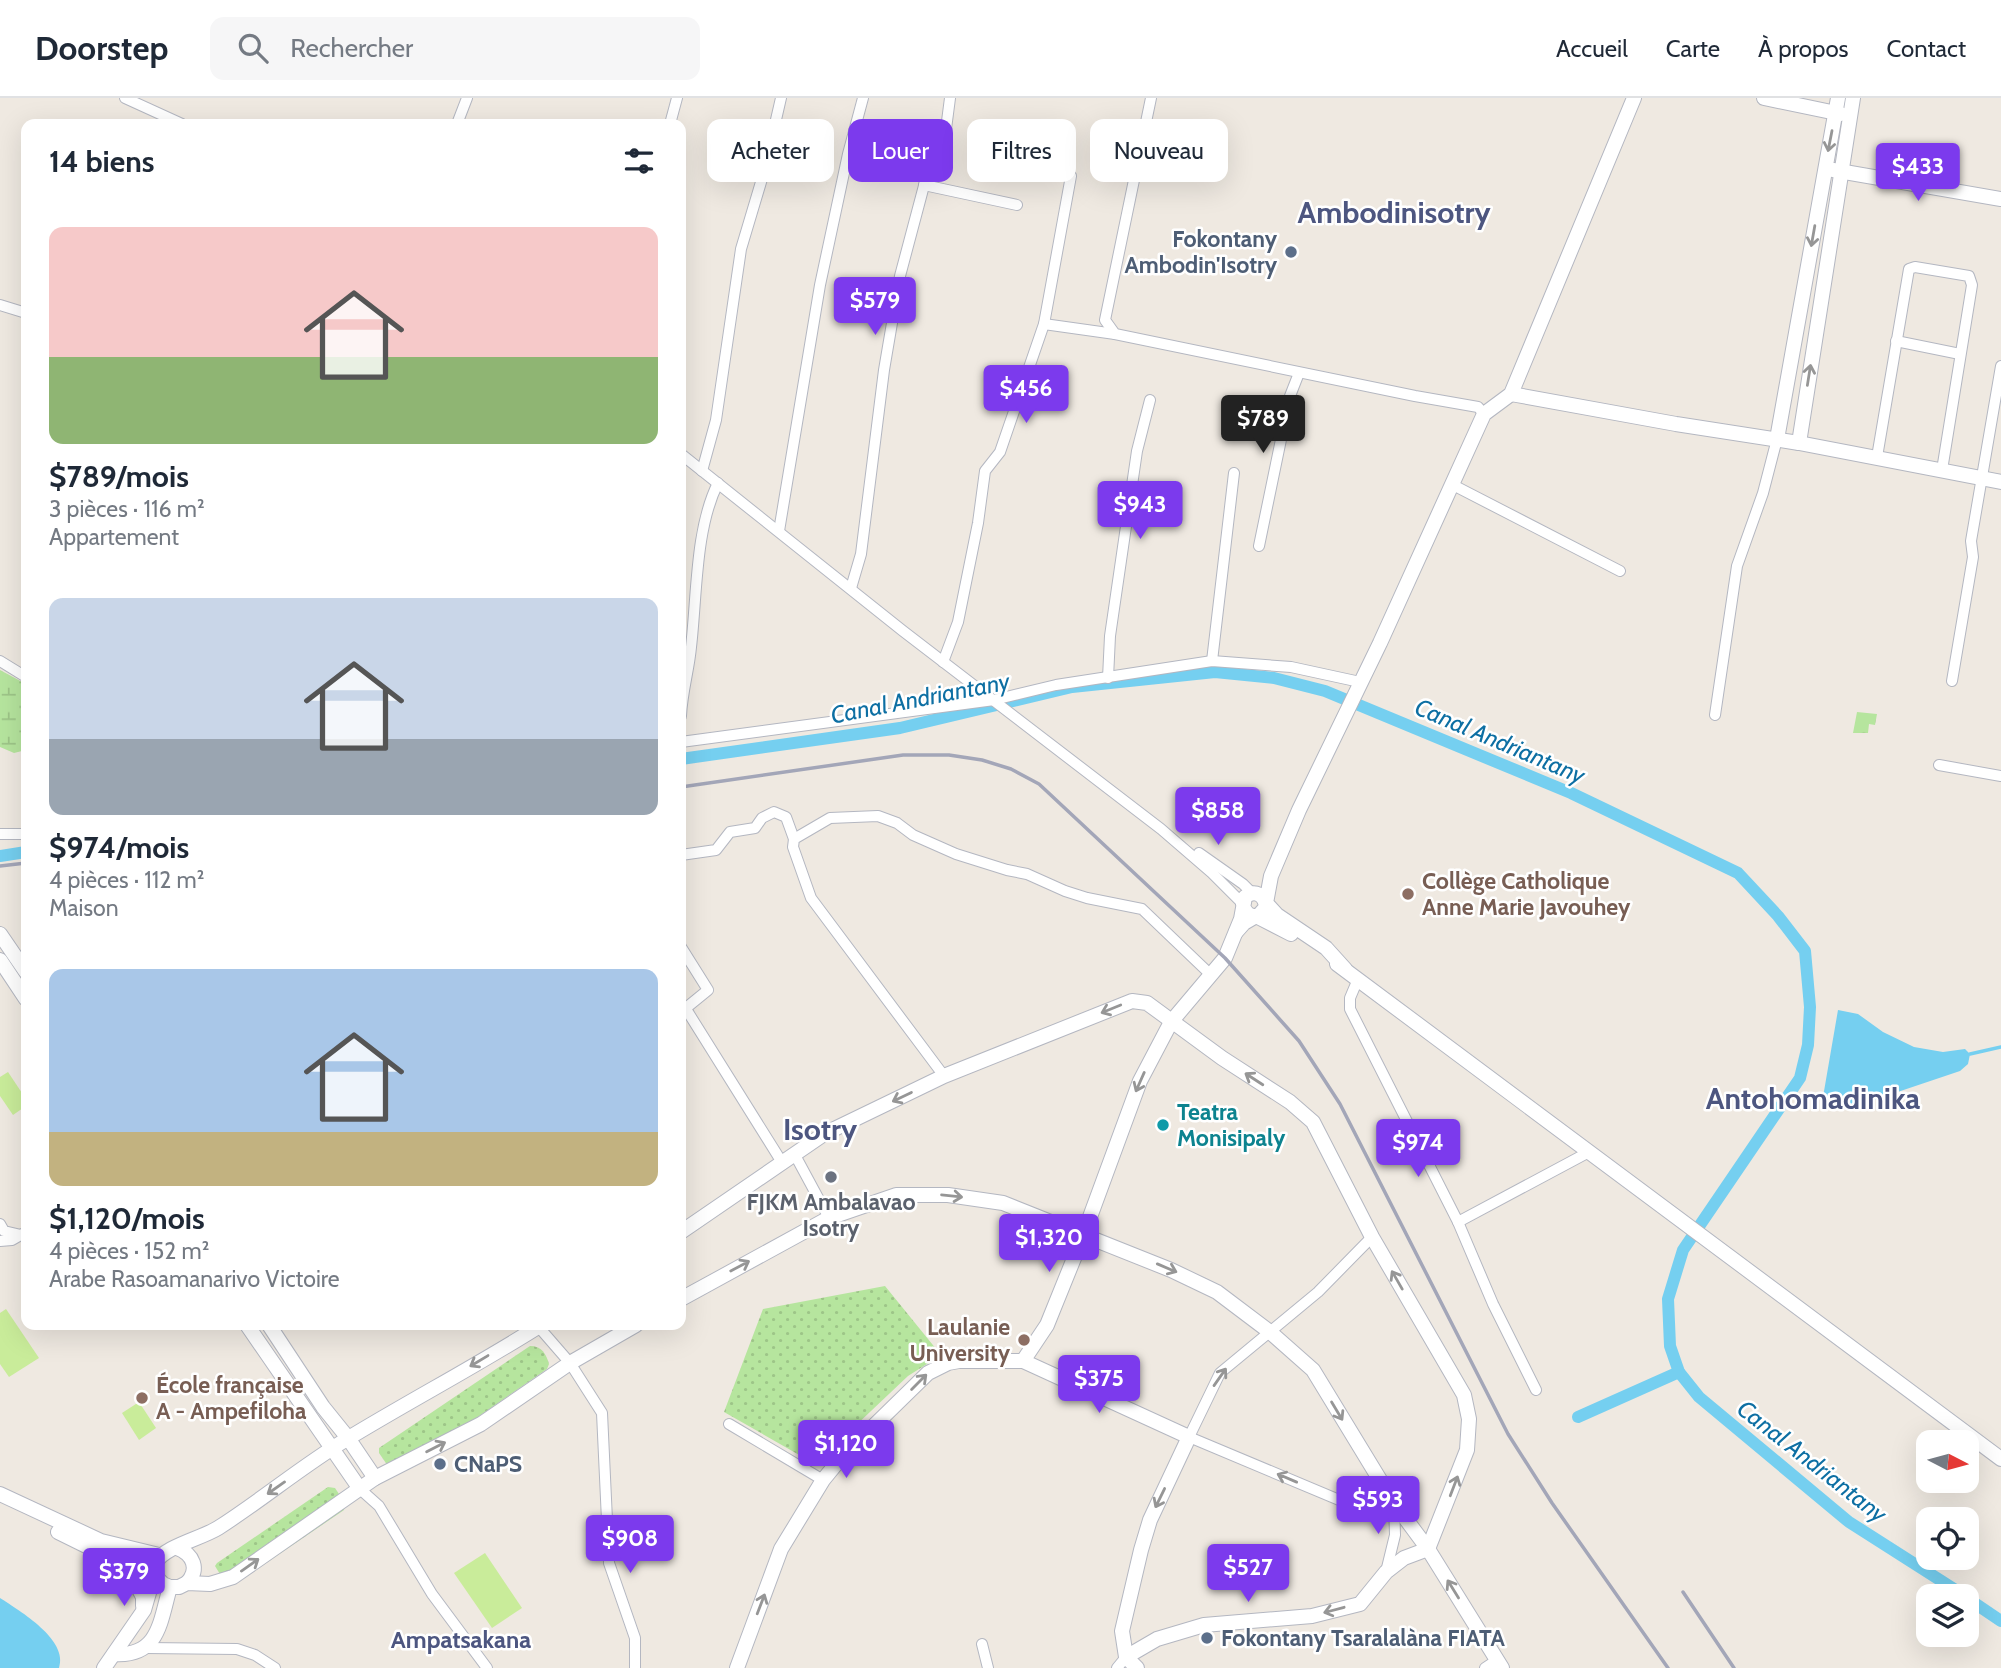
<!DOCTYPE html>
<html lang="fr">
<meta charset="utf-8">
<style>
:root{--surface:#fff;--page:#f6f6f7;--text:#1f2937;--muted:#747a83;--line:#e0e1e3;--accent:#7c3aed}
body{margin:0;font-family:Cabin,sans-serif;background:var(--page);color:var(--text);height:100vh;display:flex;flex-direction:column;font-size:26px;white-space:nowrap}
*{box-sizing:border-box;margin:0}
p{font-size:23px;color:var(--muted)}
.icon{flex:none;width:38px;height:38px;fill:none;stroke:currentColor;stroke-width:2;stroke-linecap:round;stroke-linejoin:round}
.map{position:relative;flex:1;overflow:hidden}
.details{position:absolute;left:21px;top:21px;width:665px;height:1211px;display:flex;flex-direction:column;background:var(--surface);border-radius:14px;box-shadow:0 7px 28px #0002}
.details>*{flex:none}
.top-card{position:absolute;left:707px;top:21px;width:665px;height:63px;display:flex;gap:14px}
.needle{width:46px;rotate:96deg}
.buttons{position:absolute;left:1916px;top:1332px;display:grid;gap:14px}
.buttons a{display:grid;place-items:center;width:63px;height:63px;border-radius:14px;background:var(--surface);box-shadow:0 7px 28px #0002;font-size:35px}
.price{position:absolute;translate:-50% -60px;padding:0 16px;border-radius:7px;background:var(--accent);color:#fff;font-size:23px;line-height:46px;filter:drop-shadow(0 2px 4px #0008)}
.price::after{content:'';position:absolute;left:50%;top:42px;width:21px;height:16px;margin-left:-10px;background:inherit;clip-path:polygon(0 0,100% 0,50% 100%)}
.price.on{background:#222;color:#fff}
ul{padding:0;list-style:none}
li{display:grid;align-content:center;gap:14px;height:371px;padding:0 28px}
li span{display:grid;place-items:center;height:217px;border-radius:14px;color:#555}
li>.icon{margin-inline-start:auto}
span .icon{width:126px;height:126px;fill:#fffc;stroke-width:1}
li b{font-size:30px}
h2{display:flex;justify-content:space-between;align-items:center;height:84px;padding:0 28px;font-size:30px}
.chip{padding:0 24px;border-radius:14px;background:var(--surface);box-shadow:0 7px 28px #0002;font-size:24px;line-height:63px}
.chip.on{background:var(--accent);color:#fff}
header{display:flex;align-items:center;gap:42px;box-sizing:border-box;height:98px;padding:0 35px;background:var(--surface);border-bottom:2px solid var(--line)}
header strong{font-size:33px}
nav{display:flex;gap:38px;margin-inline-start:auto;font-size:24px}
.search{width:490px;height:63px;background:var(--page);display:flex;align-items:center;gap:18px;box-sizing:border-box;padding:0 24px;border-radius:14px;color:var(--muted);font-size:26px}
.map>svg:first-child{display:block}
</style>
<header>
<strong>Doorstep</strong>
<div class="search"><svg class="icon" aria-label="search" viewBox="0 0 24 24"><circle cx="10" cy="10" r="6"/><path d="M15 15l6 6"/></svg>Rechercher</div>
<nav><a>Accueil</a><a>Carte</a><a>À propos</a><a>Contact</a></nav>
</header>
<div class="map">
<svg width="2001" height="1570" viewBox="0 0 2001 1570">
<defs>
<pattern id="forest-crowns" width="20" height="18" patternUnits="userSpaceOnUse" patternTransform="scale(1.75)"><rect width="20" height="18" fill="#b6e59e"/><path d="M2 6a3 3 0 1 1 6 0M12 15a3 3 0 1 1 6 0" fill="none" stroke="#9dc588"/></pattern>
<pattern id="wetland-marsh" width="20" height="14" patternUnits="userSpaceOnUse" patternTransform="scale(1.75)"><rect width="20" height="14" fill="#b6e59e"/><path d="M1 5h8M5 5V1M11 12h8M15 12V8" fill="none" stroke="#9dc588"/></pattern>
<pattern id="park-dots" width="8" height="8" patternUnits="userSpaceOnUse" patternTransform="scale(1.75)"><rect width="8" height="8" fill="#b6e59e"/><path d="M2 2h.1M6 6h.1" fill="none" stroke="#9dc588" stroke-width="1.8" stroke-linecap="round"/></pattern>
</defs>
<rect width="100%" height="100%" fill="#efe9e1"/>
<path fill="url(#forest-crowns)" d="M 1857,614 L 1877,616 L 1875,627 L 1869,626 L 1868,635 L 1853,635 Z"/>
<path fill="url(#wetland-marsh)" d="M 0,572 L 26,586 L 26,652 L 14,655 L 0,649 Z"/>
<g fill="url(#park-dots)">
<path d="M 885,1188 L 941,1257 L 908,1278 L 815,1366 L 724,1314 L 763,1211 Z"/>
<path d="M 530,1248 C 542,1248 546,1256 549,1266 L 547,1271 L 397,1375 L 392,1374 L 379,1355 L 379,1350 Z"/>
<path d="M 328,1389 L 335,1390 L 345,1405 L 344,1412 L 234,1487 L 226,1486 L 215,1468 L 217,1465 Z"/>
</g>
<g fill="#c9ec9a">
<path d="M 8,974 L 26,1001 L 26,1008 L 13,1017 L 0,998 L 0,979 Z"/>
<path d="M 6,1211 L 39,1260 L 9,1279 L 0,1266 L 0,1215 Z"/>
<path d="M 139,1304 L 156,1330 L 139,1342 L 122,1315 Z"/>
<path d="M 485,1455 L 522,1510 L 492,1530 L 454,1475 Z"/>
</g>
<g fill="#75cff0">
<path d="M 1838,912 L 1858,916 L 1883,934 L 1914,949 L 1943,954 L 1965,951 L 1970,956 L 1968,966 L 1960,973 L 1853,1009 L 1832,1010 L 1824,1006 L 1823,999 Z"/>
<path d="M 0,1500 C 20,1513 69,1542 59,1570 L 0,1570 Z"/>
</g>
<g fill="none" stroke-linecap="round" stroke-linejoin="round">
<path stroke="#75cff0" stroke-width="3.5" d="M 1970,956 L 2001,949"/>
<g stroke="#75cff0" stroke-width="12">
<path d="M 681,661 L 900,630 L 1072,589 L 1215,574 L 1274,580 L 1325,593 L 1571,695 L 1738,775 L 1778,818 L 1805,853 L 1810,909 L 1808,947 L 1800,980 L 1683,1152 L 1668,1201 L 1670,1248 L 1679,1274 L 1699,1299 L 1849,1424 L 1965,1498"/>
<path d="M 0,758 L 26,754"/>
<path d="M 1578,1319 L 1679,1274"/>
<path d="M 1967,1500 L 2001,1523"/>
</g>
<defs>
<g id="street">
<path d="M 125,0 L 182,26"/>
<path d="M 1151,0 L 1105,222 L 1115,236 L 1415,298 L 1478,309 L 1484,316"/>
<path d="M 457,26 L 467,0"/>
<path d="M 670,26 L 677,0"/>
<path d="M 924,87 L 1017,107"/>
<path d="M 0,207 L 26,215"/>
<path d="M 1044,226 L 1115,236"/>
<path d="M 1896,243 L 1960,256"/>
<path d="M 681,356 L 903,533 L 1161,731 L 1212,775 L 1243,806"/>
<path d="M 1877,359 L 1909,171 L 1915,169 L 1969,178 L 1972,187 L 1942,372"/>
<path d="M 702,373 L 716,322 L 741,151 L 764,74 L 781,0"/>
<path d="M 1453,387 L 1620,473"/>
<path d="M 779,433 L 820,187 L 848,56 L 863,0"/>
<path d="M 1259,448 L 1290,298 L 1299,275"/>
<path d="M 851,490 L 861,456 L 884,272 L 900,178 L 930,65 L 946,31 L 950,0"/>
<path d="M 0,563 L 26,579"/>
<path d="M 1212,563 L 1234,375"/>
<path d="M 943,564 L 958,524 L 978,425 L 985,373 L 1000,354 L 1044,226 L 1071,78"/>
<path d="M 1108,580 L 1110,538 L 1137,353 L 1150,302"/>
<path d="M 1952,583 L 1973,459 L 1971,443 L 2001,268"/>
<path d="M 1715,617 L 1737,468 L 1763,395 L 1777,341"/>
<path d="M 681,618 C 682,594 689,572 691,549 C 697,498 695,431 718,385"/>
<path d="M 681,644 L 994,602 L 1056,587 L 1212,563 L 1291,569 L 1360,584"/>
<path d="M 1939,667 L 2001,678"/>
<path d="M 0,736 L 26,736"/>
<path d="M 1199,755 L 1243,786 L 1252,795"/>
<path d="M 681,757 L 716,752 L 730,734 L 755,730 L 762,720 L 774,714 L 786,719 L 794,741"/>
<path d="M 681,849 L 708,892 L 681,914"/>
<path d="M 1358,881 L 1350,900 L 1350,911 L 1458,1124 L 1589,1054"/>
<path d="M 686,911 L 783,1066"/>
<path d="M 944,978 L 811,800 L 793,749 L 794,741 L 830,720 L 878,718 L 897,725 L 913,737 L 956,756 L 1007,772 L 1027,776 L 1065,793 L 1087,800 L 1142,811 L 1211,877"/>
<path d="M 795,1057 L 829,1120"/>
<path d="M 1458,1124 L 1493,1206 L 1536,1292"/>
<path d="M 0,1126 L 4,1133 L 21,1137"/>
<path d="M 1372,1139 L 1318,1194 L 1220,1275 L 1189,1339 L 1375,1417 L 1394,1405 L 1395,1437 L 1386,1474"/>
<path d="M 0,1143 L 12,1142 L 26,1134"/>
<path d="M 537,1227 L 570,1265 L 602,1315 L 609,1465 L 635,1540 L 635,1570"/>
<path d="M 729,1326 L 823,1382"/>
<path d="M 360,1391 L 379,1408 L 432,1496 L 487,1570"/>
<path d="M 982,1546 L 988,1570"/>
<path d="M 146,1550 L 237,1551 L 255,1557 L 275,1570"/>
<path d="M 1117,1570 L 1126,1559"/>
<path d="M 1485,1570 L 1497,1562"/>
</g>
<g id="secondary">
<path d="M 1764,0 L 1841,16"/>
<path d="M 1833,72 L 2001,101"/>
<path d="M 1511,296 L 1676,326 L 1799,345 L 2001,384"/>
<path d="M 1777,341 L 1838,0"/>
<path d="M 1799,345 L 1853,0"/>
<path d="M 1236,834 L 1244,825 L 1256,818 L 1291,836"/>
<path d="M 0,836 L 26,874"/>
<path d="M 0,862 L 26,901"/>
<path d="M 1337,866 L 2001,1361"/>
<path d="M 1345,871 L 1326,850 L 1277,817 L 1266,805 L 1271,778 L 1299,712 L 1380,545 L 1484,316 L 1511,296 L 1634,0"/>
<path d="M 681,1134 L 824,1036 L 944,978 L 1132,903 L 1147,905 L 1222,960 L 1290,1004 L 1313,1024 L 1372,1139 L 1464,1297 L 1469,1321 L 1467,1352 L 1428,1451 L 1404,1460 L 1386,1474 L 1360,1506 L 1312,1518 L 1204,1527 L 1157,1541 L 1126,1559"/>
<path d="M 681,1201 L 829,1120 L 896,1097 L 948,1097 L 1003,1105 L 1171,1172 L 1217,1194 L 1270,1234 L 1313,1272 L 1394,1405 L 1428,1451 L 1502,1570"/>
<path d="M 247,1227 L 360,1391"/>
<path d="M 269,1227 L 323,1309 L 348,1340 L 375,1380"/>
<path d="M 541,1227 C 478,1267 411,1302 347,1341 C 302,1368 262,1402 218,1430 C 200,1441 165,1448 155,1465 L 157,1480 L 163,1486 L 170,1489 L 179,1489 L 187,1485 L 210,1486 L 233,1479 L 375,1380 L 481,1326 L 570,1265 L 636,1227"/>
<path d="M 1023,1263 L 1047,1227 L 1083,1138 L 1140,983 L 1171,924 L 1225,860 L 1241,821 L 1245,799 C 1255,791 1265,797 1266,809 L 1259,817 C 1251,820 1244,815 1243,806"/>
<path d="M 0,1396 L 101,1443 L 159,1457"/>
<path d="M 58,1434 L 127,1468 L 155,1474"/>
<path d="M 177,1450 C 193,1456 200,1471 187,1485"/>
<path d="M 127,1468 L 143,1499 L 143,1508"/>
<path d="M 114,1556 C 159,1559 160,1524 170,1489"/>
<path d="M 1126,1559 L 1137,1570"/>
<path d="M 104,1570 L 144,1512 L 155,1474"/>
<path d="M 737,1570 L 781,1451 L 823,1382 L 841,1360 L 928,1275 L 948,1265 L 959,1263 L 1023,1263 L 1189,1339 L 1150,1422 L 1141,1452 L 1122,1533 L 1126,1559"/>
</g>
</defs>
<use href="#street" stroke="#b4b7c1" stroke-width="12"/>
<use href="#secondary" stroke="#b4b7c1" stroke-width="16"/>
<use href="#street" stroke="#fff" stroke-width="10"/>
<use href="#secondary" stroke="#fff" stroke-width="14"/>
<g stroke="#a3a6b8" stroke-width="3.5">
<path d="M 681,689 L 903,657 L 949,657 L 982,662 L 1011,671 L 1039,686 L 1225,860 L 1299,943 L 1340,1006 L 1508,1336 L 1552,1405 L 1668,1570"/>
<path d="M 0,768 L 26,765"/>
<path d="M 1683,1494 L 1734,1570"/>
</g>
</g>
<defs><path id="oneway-shaft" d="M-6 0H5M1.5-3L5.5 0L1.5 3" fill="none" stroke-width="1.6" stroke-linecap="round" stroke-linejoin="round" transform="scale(1.75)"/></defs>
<g stroke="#969696">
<use href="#oneway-shaft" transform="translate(1830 43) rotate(101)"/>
<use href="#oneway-shaft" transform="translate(1813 138) rotate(100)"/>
<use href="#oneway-shaft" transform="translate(1809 277) rotate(-81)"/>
<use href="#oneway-shaft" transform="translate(1111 911) rotate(158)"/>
<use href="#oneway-shaft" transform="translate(1254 981) rotate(-147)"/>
<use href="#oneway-shaft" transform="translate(1140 984) rotate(114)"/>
<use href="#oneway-shaft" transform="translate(902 999) rotate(154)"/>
<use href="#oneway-shaft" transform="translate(952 1098) rotate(6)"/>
<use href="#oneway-shaft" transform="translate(740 1168) rotate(-28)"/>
<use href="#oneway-shaft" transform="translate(1167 1170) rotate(23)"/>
<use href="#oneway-shaft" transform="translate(1397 1182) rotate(-120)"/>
<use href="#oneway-shaft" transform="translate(479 1263) rotate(149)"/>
<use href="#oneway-shaft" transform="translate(1220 1279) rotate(-55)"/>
<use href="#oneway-shaft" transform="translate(919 1284) rotate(-45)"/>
<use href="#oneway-shaft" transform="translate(1337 1313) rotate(59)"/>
<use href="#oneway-shaft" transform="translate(436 1349) rotate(-27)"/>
<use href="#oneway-shaft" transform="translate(1287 1380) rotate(-157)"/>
<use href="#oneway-shaft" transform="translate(1454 1388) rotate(-69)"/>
<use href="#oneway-shaft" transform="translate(276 1390) rotate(145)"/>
<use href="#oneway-shaft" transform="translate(1160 1400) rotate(116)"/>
<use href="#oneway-shaft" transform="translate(250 1467) rotate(-35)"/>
<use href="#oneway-shaft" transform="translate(1453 1491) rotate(-122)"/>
<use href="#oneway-shaft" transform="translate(761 1506) rotate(-69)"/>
<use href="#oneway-shaft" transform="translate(1334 1512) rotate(165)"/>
</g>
<g fill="#5c6f8a" stroke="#fff" stroke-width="2.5">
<circle cx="1291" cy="154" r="7"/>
<circle cx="440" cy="1366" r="7"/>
<circle cx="1207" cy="1540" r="7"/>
</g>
<g fill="#8d6e63" stroke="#fff" stroke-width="2.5">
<circle cx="1408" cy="796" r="7"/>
<circle cx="1024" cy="1242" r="7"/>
<circle cx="142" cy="1300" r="7"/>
</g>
<circle fill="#0f9aa8" stroke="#fff" stroke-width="2.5" cx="1163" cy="1027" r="7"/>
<circle fill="#6b7280" stroke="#fff" stroke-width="2.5" cx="831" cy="1079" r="7"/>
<g text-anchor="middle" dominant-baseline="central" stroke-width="5" stroke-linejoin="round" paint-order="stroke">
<g font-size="23" font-weight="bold" fill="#4e5e75" stroke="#fff" text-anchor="start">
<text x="1277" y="141" text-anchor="end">Fokontany<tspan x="1277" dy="26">Ambodin'Isotry</tspan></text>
<text x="454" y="1366">CNaPS</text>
<text x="1221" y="1540">Fokontany Tsaralalàna FIATA</text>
</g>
<g font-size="23" font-weight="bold" fill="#785e54" stroke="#fff" text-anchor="start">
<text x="1422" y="783">Collège Catholique<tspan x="1422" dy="26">Anne Marie Javouhey</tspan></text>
<text x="1010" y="1229" text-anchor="end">Laulanie<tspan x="1010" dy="26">University</tspan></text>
<text x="156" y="1287">École française<tspan x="156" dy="26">A - Ampefiloha</tspan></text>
</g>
<g font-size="23" font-weight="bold" fill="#0d838f" stroke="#fff" text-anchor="start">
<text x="1177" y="1014">Teatra<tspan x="1177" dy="26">Monisipaly</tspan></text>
</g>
<g font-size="23" font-weight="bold" fill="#5b616d" stroke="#fff">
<text x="831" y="1104">FJKM Ambalavao<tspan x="831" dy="26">Isotry</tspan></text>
</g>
<g font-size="24" font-style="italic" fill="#0d6fa3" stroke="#fff">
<text transform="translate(920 600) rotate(-11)">Canal Andriantany</text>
<text transform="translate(1500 643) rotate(23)">Canal Andriantany</text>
<text transform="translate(1812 1363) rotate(38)">Canal Andriantany</text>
</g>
<g font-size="24" font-weight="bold" fill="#4d5680" stroke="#fff">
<text x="461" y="1541">Ampatsakana</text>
</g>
<g font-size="30" font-weight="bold" fill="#4d5680" stroke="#fff">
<text x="1394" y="114">Ambodinisotry</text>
<text x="1813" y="1000">Antohomadinika</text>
<text x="820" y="1031">Isotry</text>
</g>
</g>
</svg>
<div class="buttons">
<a><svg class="needle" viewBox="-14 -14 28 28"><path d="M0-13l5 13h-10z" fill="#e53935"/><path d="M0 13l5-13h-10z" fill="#747a83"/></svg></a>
<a><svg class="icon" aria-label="locate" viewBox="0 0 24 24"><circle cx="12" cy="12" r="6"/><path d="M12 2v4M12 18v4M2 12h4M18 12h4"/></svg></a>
<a><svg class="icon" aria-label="layers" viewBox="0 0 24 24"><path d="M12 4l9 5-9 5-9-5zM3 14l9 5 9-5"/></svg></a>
</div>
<b class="price" style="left:1918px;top:105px">$433</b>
<b class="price" style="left:875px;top:239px">$579</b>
<b class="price" style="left:1026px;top:327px">$456</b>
<b class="price on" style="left:1263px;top:357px">$789</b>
<b class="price" style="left:1140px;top:443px">$943</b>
<b class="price" style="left:1218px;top:749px">$858</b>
<b class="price" style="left:1418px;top:1081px">$974</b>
<b class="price" style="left:1049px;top:1176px">$1,320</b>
<b class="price" style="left:1099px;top:1317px">$375</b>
<b class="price" style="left:846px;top:1382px">$1,120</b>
<b class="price" style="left:1378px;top:1438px">$593</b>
<b class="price" style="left:630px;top:1477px">$908</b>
<b class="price" style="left:1248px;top:1506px">$527</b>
<b class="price" style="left:124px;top:1510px">$379</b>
<div class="top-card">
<a class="chip">Acheter</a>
<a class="chip on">Louer</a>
<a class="chip">Filtres</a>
<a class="chip">Nouveau</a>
</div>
<section class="details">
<h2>14 biens<svg class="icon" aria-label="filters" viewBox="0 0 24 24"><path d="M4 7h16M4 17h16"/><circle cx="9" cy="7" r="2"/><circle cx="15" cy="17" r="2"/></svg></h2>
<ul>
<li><span style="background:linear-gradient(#f6c9c9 60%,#8fb573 0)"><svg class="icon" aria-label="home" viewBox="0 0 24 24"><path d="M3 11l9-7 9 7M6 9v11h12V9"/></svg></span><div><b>$789/mois</b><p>3 pièces · 116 m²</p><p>Appartement</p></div></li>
<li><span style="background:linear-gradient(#c9d6e8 65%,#9aa5b1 0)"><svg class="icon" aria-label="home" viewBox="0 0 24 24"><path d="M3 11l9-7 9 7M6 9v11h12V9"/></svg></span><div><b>$974/mois</b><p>4 pièces · 112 m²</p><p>Maison</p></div></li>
<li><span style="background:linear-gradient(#a9c7e8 75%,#c2b280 0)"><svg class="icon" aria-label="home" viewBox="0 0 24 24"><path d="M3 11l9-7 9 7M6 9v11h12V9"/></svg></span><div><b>$1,120/mois</b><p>4 pièces · 152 m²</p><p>Arabe Rasoamanarivo Victoire</p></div></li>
</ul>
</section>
</div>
